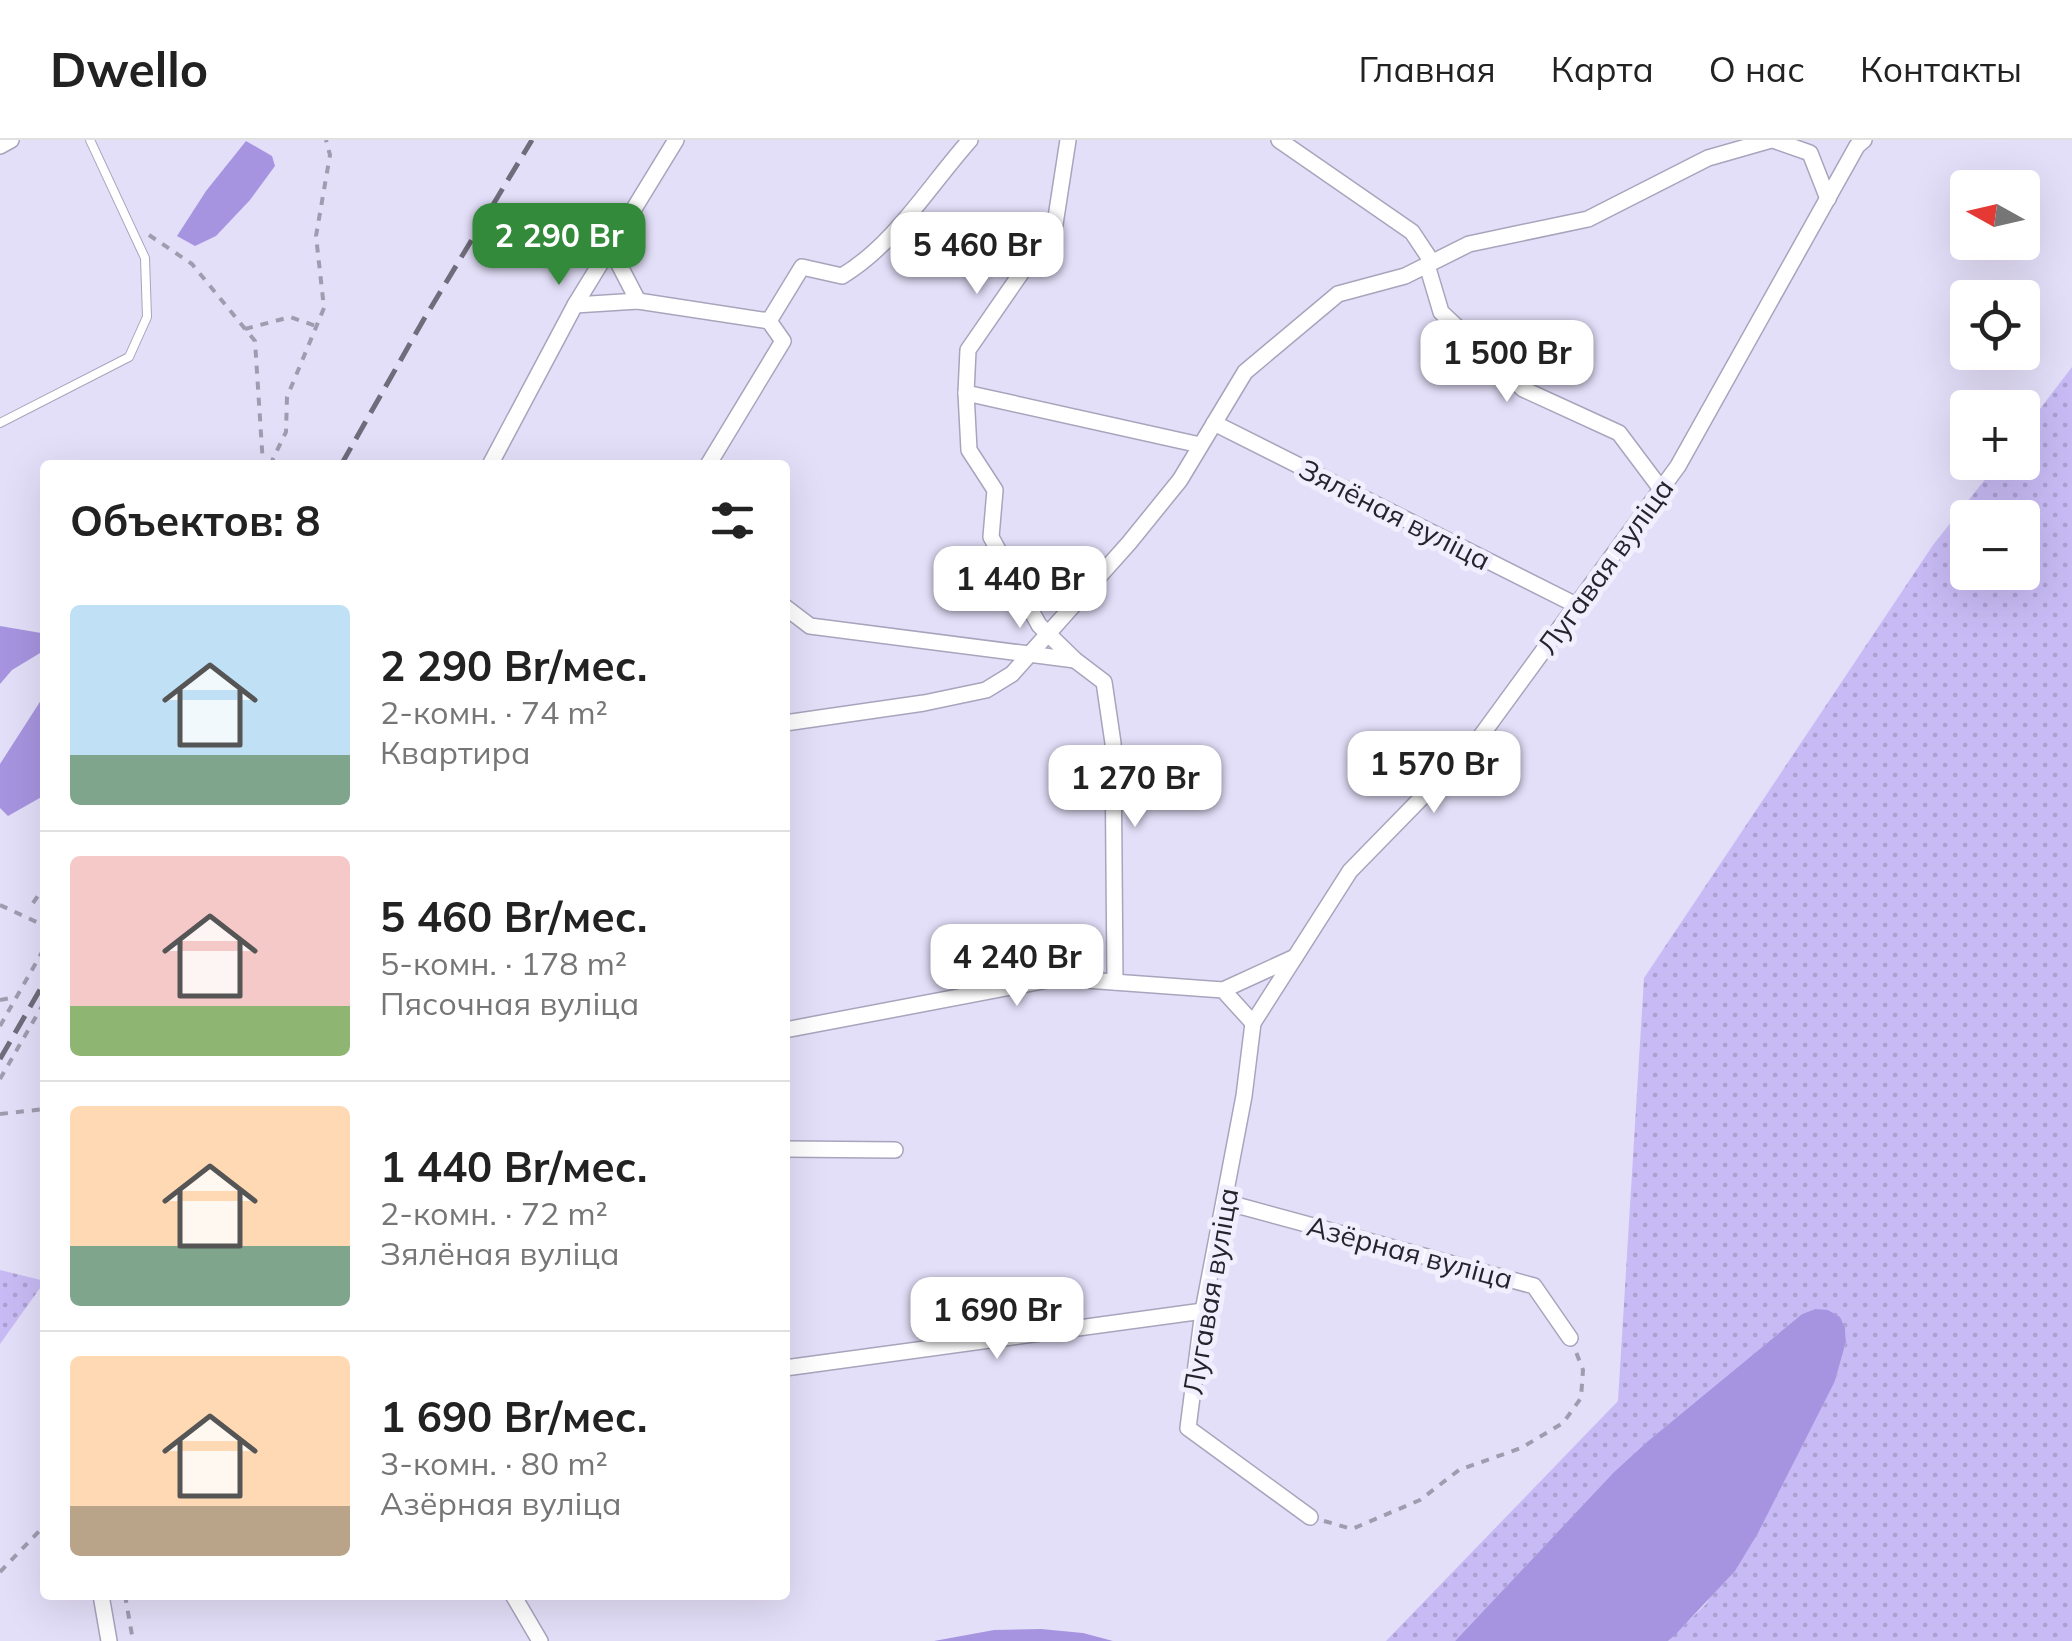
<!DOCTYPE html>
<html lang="ru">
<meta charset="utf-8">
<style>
:root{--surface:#fff;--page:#f6f6f6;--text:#222;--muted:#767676;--line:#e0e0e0;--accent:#328a3a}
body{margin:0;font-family:Mulish,sans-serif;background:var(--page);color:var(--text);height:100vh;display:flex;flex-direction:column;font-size:38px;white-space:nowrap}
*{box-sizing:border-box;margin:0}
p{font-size:32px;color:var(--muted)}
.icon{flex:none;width:55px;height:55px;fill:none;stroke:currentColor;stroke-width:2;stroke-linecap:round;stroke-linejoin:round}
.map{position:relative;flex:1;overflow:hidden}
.panel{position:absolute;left:40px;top:320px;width:750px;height:1140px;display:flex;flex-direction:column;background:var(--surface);border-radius:10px;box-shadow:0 10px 40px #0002}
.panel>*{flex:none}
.needle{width:65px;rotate:278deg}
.buttons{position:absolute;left:1950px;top:30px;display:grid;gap:20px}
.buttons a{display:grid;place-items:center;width:90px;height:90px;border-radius:10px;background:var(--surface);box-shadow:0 10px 40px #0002;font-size:50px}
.price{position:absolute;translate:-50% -85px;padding:0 22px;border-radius:20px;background:#fff;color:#222;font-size:32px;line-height:65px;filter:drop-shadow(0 2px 5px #0008)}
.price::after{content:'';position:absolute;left:50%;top:60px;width:30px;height:22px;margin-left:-15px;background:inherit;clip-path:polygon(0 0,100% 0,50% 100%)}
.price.active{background:var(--accent);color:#fff}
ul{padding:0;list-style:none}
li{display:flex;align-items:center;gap:30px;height:250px;padding:0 30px}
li+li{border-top:2px solid var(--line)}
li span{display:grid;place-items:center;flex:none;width:280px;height:200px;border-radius:10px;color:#555}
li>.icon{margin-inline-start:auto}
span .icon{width:120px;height:120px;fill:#fffc;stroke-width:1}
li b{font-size:42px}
h2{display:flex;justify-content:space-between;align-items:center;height:120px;padding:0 30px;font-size:42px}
header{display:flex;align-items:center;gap:60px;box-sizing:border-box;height:140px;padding:0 50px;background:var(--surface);border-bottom:2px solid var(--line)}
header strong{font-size:48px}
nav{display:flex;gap:55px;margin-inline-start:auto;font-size:35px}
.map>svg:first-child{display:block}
</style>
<header>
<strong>Dwello</strong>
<nav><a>Главная</a><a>Карта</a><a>О нас</a><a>Контакты</a></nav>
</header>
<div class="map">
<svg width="2072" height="1501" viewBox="0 0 2072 1501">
<defs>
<pattern id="grass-dots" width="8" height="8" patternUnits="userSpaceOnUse" patternTransform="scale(2.5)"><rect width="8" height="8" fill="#c8bbf5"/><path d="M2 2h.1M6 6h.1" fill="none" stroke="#aca0d2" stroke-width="1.8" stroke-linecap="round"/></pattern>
</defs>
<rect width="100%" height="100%" fill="#e4dff9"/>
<g fill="url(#grass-dots)" fill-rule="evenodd">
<path d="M 2072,227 L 2072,1501 L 1668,1501 L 1706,1464 L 1835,1241 L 1846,1202 L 1845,1188 L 1815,1169 L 1802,1174 L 1648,1301 L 1614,1332 L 1455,1501 L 1386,1501 L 1618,1261 L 1644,838 L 1933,405 L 1998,323 L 2022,322 L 2023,291 ZM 1968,378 L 2022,378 L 2022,432 L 1968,432 Z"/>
<path d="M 0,1130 L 45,1141 L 0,1204 Z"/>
</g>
<g fill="#a794e0">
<path d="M 246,1 L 272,16 L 275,26 L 250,60 L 216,96 L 195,106 L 177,96 L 206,51 Z"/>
<path d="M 0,486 L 41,493 L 45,490 L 45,510 L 12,530 L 0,544 Z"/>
<path d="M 45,554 L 45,655 L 8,676 L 0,668 L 0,624 Z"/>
<path d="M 1815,1169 L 1828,1170 L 1840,1177 L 1845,1188 L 1846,1202 L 1835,1241 L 1758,1393 L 1735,1431 L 1676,1494 L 1668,1501 L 1455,1501 L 1614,1332 L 1648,1301 L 1802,1174 Z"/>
<path d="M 1041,1489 L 1083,1493 L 1113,1501 L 934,1501 L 994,1490 Z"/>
</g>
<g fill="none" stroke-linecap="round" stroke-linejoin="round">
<defs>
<path id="lane" d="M 0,283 L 129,217 L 147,177 L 145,118 L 90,0"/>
<g id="street">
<path d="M 1068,0 L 1055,84 L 968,210 L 966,253 L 969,310 L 995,350 L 991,397 L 1039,485 L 1075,520 L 1104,542 L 1113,603 L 1115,842"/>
<path d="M 1279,0 L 1412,92 L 1432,122"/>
<path d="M 1773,0 L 1810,13 L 1828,59"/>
<path d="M 0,6 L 11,0"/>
<path d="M 1427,125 L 1441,172 L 1523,249 L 1619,293 L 1661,349"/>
<path d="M 638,161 L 769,181 L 783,201 L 708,325"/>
<path d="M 575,165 L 638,161 L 610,107"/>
<path d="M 769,181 L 802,127 L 842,136 C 895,104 929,46 970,0"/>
<path d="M 966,253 L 1200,305"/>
<path d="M 1214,283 L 1576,465"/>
<path d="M 490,325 L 575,165 L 676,0"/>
<path d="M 785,467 L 810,486 L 1075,520"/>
<path d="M 785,583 L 924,563 L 986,550 L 1012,534 L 1129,403 L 1180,340 L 1245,232 L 1338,154 L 1405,136 L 1469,104 L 1588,79 L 1708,18 L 1771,0"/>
<path d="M 1223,850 L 1295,817"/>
<path d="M 785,890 L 1058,838 L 1223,850 L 1253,883"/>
<path d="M 786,1009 L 895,1010"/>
<path d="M 1225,1062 L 1534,1146 L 1570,1198"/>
<path d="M 785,1228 L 1203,1171"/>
<path d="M 1310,1377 L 1188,1288 L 1203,1171 L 1244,956 L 1253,883 L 1350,731 L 1478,600 L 1678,326 L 1857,6 L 1864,0"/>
<path d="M 101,1455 L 109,1501"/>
<path d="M 513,1455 L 540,1501"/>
</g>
</defs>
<use href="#lane" stroke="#a9a4bc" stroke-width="10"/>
<use href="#street" stroke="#a9a4bc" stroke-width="18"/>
<g stroke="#a09cb0" stroke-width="4" stroke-dasharray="8 8" stroke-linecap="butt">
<path d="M 149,95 L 192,124 L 255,201 L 263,325"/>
<path d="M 245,189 L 290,177 L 316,186"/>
<path d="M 270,325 L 286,292 L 287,257 L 324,168 L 316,96 L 330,15 L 326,0"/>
<path d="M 33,763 L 45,746"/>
<path d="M 0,765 L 45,786"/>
<path d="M 0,860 L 16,857"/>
<path d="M 0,886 L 45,807"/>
<path d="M 0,939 L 45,861"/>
<path d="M 0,974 L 45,969"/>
<path d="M 1324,1381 L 1352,1389 L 1420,1360 L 1459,1330 L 1521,1308 L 1563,1283 L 1581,1258 L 1583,1230 L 1576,1212"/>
<path d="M 0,1432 L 45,1385"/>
<path d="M 125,1455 L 133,1501"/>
</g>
<use href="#lane" stroke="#fff" stroke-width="8"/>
<use href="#street" stroke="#fff" stroke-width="15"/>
<g stroke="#6f6c7b" stroke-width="5" stroke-dasharray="20 10" stroke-linecap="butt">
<path d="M 341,325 L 424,179 L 532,0"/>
<path d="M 0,919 L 45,841"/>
</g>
</g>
<g text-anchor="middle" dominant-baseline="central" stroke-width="10" stroke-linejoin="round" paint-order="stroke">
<g font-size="28" fill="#25232c" stroke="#f1eefd">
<text transform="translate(1395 374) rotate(27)">Зялёная вуліца</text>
<text transform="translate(1605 426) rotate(-54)">Лугавая вуліца</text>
<text transform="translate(1410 1112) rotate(15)">Азёрная вуліца</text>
<text transform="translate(1210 1151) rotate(-80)">Лугавая вуліца</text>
</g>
</g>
</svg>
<div class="buttons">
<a><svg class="needle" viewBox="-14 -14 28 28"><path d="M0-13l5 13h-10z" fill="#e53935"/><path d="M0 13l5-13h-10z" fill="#767676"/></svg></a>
<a><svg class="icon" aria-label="locate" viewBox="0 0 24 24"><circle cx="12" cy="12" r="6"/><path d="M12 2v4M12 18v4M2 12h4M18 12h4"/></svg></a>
<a>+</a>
<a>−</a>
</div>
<b class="price active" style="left:559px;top:148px">2 290 Br</b>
<b class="price" style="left:977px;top:157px">5 460 Br</b>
<b class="price" style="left:1507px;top:265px">1 500 Br</b>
<b class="price" style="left:1020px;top:491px">1 440 Br</b>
<b class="price" style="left:1434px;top:676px">1 570 Br</b>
<b class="price" style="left:1135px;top:690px">1 270 Br</b>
<b class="price" style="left:1017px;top:869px">4 240 Br</b>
<b class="price" style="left:997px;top:1222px">1 690 Br</b>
<section class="panel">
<h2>Объектов: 8<svg class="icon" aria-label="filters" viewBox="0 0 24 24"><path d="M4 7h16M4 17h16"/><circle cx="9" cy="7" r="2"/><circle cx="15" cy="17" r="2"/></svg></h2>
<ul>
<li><span style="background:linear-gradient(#bfe0f5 75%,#7fa58c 0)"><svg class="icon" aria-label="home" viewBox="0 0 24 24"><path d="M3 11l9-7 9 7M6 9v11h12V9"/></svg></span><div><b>2 290 Br/мес.</b><p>2-комн. · 74 m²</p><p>Квартира</p></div></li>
<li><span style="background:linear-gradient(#f6c9c9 75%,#8fb573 0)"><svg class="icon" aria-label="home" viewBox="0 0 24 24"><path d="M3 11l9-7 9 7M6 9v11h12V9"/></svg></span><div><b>5 460 Br/мес.</b><p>5-комн. · 178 m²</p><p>Пясочная вуліца</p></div></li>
<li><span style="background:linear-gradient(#ffd9b3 70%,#7fa58c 0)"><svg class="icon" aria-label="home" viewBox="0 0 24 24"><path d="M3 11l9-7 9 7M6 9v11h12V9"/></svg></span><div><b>1 440 Br/мес.</b><p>2-комн. · 72 m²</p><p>Зялёная вуліца</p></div></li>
<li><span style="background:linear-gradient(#ffd9b3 75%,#b9a48a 0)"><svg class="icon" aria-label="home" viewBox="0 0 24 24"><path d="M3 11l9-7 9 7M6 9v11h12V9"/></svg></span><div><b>1 690 Br/мес.</b><p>3-комн. · 80 m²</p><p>Азёрная вуліца</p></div></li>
</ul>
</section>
</div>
